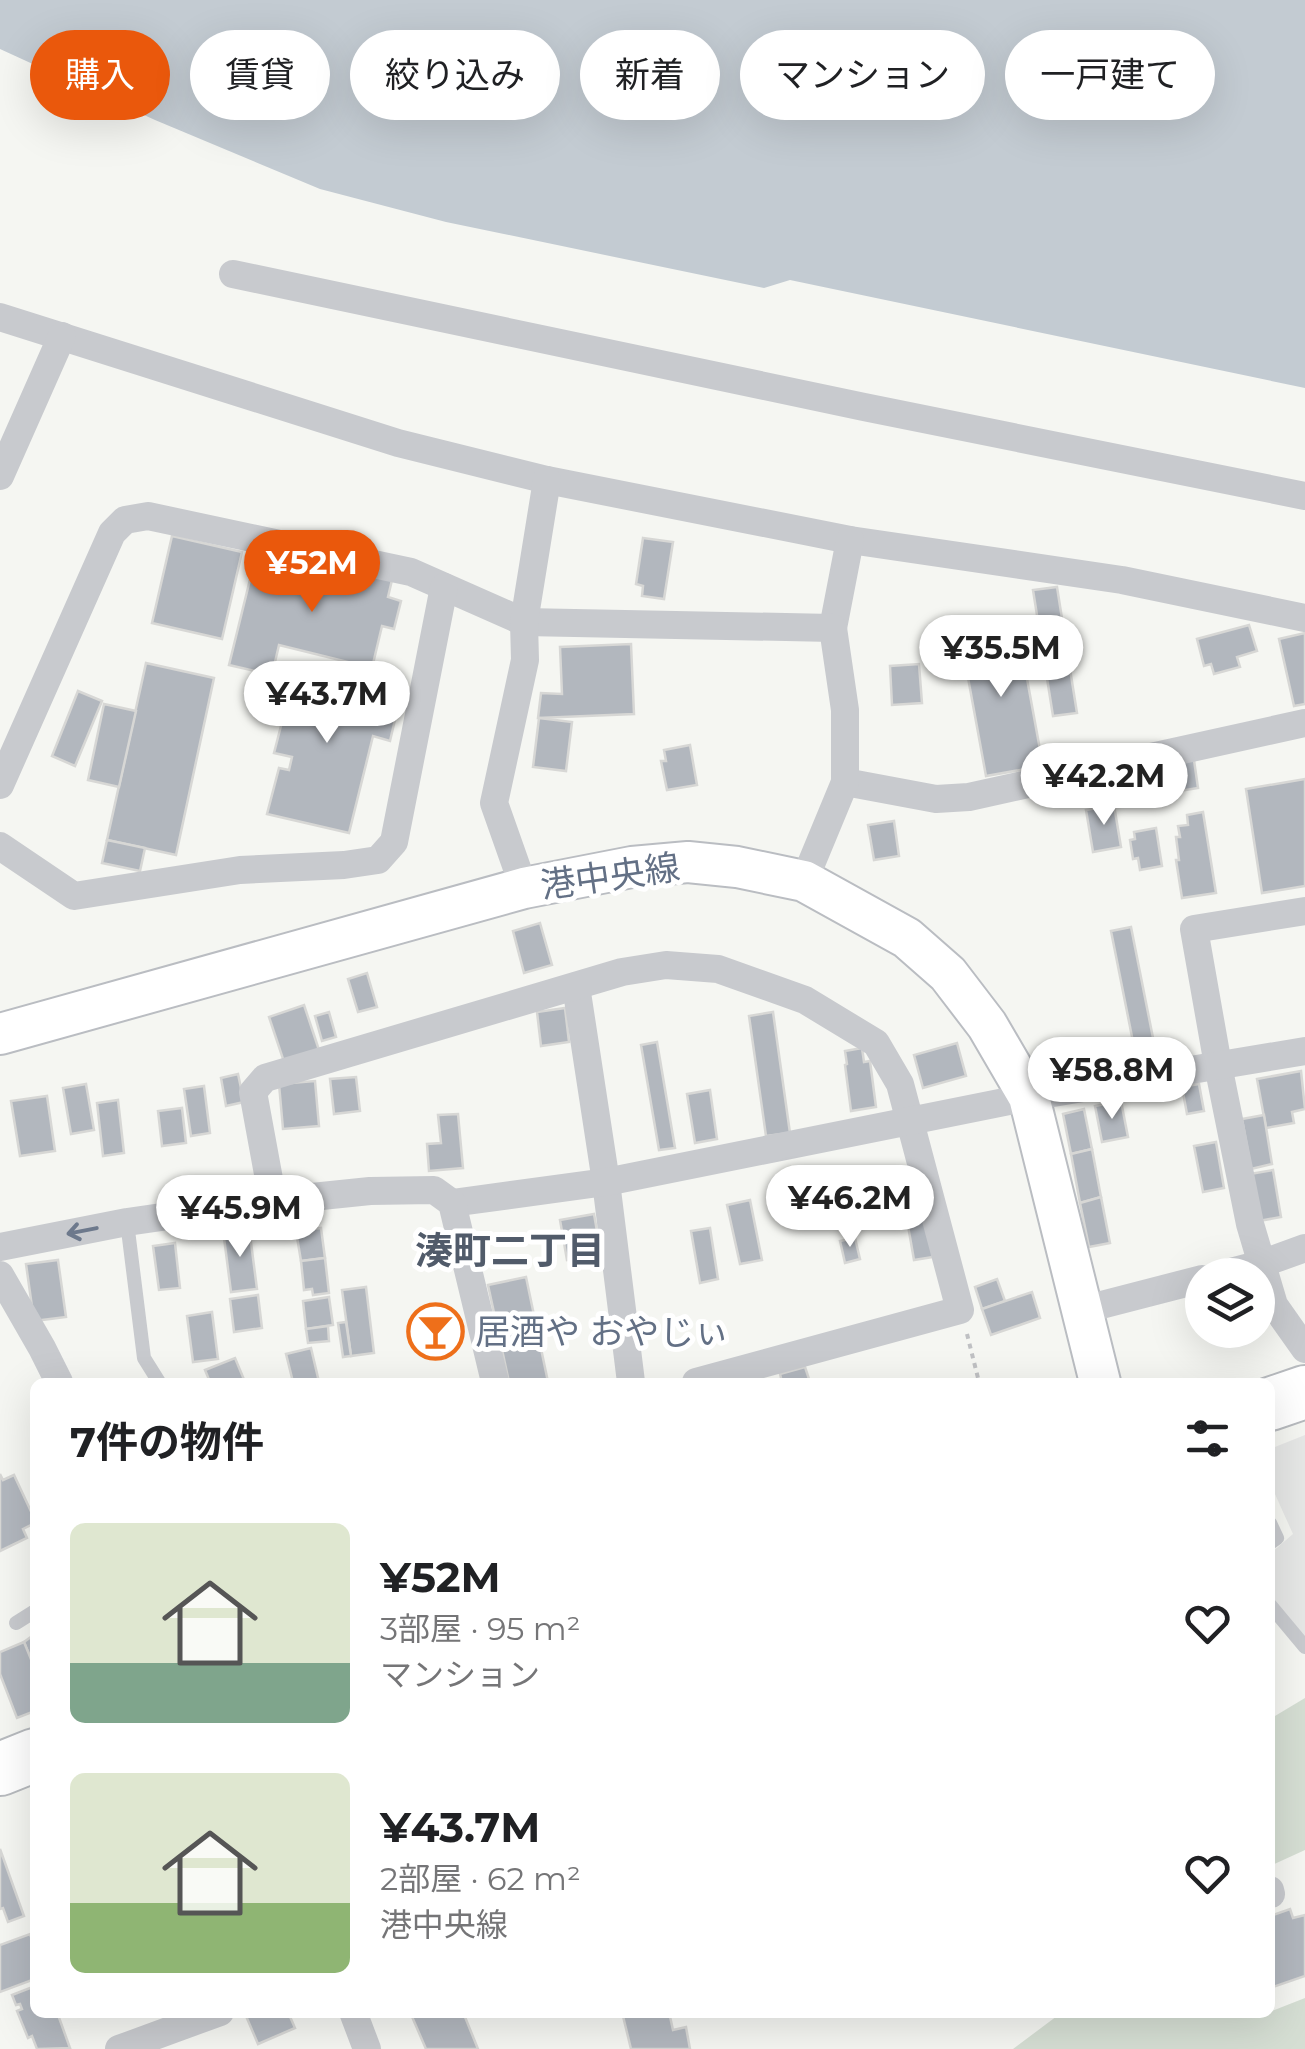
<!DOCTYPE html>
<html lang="ja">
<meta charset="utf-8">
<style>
:root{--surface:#fff;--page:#f6f6f6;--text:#202124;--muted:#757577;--accent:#ea580c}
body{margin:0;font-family:Montserrat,"Noto Sans JP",sans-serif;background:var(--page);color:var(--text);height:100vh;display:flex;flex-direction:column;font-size:38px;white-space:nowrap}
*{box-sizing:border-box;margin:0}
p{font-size:32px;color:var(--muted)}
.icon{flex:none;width:55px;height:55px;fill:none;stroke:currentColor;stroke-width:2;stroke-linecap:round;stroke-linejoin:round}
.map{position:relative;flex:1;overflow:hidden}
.panel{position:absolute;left:30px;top:1378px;width:1245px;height:640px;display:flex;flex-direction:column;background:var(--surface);border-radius:15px;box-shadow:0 10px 40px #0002}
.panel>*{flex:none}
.guide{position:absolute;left:30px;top:30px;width:1245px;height:90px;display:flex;gap:20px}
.buttons{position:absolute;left:1185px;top:1258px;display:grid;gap:20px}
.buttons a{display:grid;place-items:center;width:90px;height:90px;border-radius:50%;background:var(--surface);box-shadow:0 10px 40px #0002;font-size:50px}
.price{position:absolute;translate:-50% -85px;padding:0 22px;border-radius:35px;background:#fff;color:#222;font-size:32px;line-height:65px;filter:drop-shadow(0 2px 5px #0008)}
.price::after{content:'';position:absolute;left:50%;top:60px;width:30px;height:22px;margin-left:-15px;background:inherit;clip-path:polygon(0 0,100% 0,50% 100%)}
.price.active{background:var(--accent);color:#fff}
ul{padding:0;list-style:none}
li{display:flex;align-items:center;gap:30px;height:250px;padding:0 40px}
li span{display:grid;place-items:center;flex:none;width:280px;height:200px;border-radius:15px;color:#555}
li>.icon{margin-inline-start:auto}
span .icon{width:120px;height:120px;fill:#fffc;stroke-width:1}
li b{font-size:42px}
h2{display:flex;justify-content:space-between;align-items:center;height:120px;padding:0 40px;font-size:42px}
.pill{padding:0 35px;border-radius:45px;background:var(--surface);box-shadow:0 10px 40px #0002;font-size:35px;line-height:90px}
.pill.active{background:var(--accent);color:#fff}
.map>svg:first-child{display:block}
</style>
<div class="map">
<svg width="1305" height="2049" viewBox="0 0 1305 2049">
<rect width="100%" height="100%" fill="#f5f6f2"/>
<path fill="#e6e7e6" d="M 1305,1435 L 1305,1637 L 1270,1595 L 1270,1554 L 1293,1534 L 1270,1483 L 1270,1449 Z"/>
<g fill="#d5ded3">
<path d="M 1305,1698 L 1305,1850 L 1270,1866 L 1270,1719 Z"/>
<path d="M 1305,1998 L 1305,2049 L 1013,2049 L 1061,2013 L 1257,2012 L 1259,2016 Z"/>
</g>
<path fill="#c3cbd2" d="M 0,0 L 1305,0 L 1305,388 L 790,280 L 764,288 L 446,222 L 320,189 L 155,120 L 0,49 Z"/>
<g fill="#b2b7be" stroke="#d7d7d5" stroke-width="2.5">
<path d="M 172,536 L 242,552 L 222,639 L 152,623 Z"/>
<path d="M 643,538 L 673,542 L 664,599 L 642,596 L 643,586 L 636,584 Z"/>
<path d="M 255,559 L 314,574 L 317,562 L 392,580 L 388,597 L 401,601 L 394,629 L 382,626 L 372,668 L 279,645 L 272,675 L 229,665 Z"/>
<path d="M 1057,587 L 1077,713 L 1053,716 L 1033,590 Z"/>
<path d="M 1017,624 L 1043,766 L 986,776 L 960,634 Z"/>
<path d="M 1249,625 L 1257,651 L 1237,657 L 1240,667 L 1214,674 L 1211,664 L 1204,666 L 1197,639 Z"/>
<path d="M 1305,633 L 1305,704 L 1294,706 L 1279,639 Z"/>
<path d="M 631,644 L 634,714 L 538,718 L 541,693 L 562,694 L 560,647 Z"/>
<path d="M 146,663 L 214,678 L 176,855 L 107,840 Z"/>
<path d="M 919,664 L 922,703 L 892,705 L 890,666 Z"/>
<path d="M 289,667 L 401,694 L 390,741 L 373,736 L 349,833 L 267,814 L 279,768 L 289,770 L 292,757 L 274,753 L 283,718 L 277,717 Z"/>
<path d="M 78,691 L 102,701 L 75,766 L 52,756 Z"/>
<path d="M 104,704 L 136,711 L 119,787 L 88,780 Z"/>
<path d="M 539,718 L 572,722 L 566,771 L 533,767 Z"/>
<path d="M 690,745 L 697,785 L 667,790 L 661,761 L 666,761 L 664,750 Z"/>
<path d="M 1194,760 L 1198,788 L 1167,793 L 1162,765 Z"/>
<path d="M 1305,779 L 1305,886 L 1262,893 L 1246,789 Z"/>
<path d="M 1114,805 L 1121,847 L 1093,852 L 1086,810 Z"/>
<path d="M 1203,812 L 1216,893 L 1182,898 L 1176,860 L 1179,860 L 1176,837 L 1180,837 L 1178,826 L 1188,825 L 1187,815 Z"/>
<path d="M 894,821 L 899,856 L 874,860 L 868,825 Z"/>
<path d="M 1156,828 L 1162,866 L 1140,870 L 1138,858 L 1133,859 L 1130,840 L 1135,839 L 1134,832 Z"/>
<path d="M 107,840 L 145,848 L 140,871 L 102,863 Z"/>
<path d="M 540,923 L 552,965 L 524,973 L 513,931 Z"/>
<path d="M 1131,927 L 1156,1053 L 1136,1057 L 1111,931 Z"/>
<path d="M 367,973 L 377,1007 L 358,1012 L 348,979 Z"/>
<path d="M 304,1005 L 321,1056 L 286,1068 L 269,1017 Z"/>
<path d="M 565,1008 L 569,1042 L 541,1046 L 537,1012 Z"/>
<path d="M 329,1012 L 336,1037 L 322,1041 L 315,1016 Z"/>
<path d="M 773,1012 L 790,1133 L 766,1136 L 749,1016 Z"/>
<path d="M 657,1042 L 675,1148 L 659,1150 L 641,1045 Z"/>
<path d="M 957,1043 L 966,1076 L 923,1088 L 914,1055 Z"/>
<path d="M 862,1048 L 864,1062 L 870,1061 L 876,1107 L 851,1111 L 845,1065 L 847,1064 L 845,1051 Z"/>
<path d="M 1301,1071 L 1305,1109 L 1292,1112 L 1294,1123 L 1266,1128 L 1257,1079 Z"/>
<path d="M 238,1074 L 244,1102 L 226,1106 L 221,1078 Z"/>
<path d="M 356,1077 L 360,1111 L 334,1114 L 330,1079 Z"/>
<path d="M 315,1081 L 319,1126 L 283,1129 L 279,1084 Z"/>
<path d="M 86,1084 L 94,1130 L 71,1134 L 63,1088 Z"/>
<path d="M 1199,1084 L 1204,1111 L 1187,1114 L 1182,1087 Z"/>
<path d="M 204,1086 L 210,1133 L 191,1136 L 184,1089 Z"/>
<path d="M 710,1090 L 717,1139 L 695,1143 L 687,1094 Z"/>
<path d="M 47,1096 L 55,1151 L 20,1156 L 11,1101 Z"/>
<path d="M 118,1100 L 124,1153 L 103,1156 L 97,1103 Z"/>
<path d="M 1121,1101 L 1128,1137 L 1102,1142 L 1095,1106 Z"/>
<path d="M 182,1108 L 186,1143 L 162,1146 L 158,1111 Z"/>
<path d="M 1084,1109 L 1092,1149 L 1071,1154 L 1063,1114 Z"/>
<path d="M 458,1114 L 463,1168 L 429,1171 L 427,1144 L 441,1143 L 438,1115 Z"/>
<path d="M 1264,1115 L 1272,1164 L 1251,1169 L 1242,1119 Z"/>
<path d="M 1216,1142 L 1224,1188 L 1203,1192 L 1194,1146 Z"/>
<path d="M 1092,1149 L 1101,1197 L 1080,1203 L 1071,1154 Z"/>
<path d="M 1273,1170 L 1281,1217 L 1259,1221 L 1250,1174 Z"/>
<path d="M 1101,1197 L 1110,1243 L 1089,1247 L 1080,1203 Z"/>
<path d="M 750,1200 L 762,1260 L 740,1264 L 727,1205 Z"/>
<path d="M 924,1200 L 933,1257 L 914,1260 L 904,1203 Z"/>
<path d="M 594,1214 L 601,1254 L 567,1260 L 560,1220 Z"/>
<path d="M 249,1227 L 257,1289 L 231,1292 L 223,1230 Z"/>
<path d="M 321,1228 L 325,1258 L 301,1261 L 296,1231 Z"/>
<path d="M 710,1228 L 718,1279 L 700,1283 L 691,1231 Z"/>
<path d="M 855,1238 L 860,1259 L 845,1263 L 840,1241 Z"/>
<path d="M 175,1243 L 180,1288 L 159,1290 L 153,1246 Z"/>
<path d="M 325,1258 L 329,1293 L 313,1295 L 312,1289 L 304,1290 L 301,1261 Z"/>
<path d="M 58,1260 L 66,1317 L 34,1321 L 26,1264 Z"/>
<path d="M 526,1277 L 548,1382 L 509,1382 L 488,1285 Z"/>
<path d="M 997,1279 L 1005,1301 L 982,1309 L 975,1287 Z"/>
<path d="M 366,1287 L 374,1353 L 351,1356 L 342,1290 Z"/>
<path d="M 1032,1292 L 1040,1318 L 991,1335 L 982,1309 Z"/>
<path d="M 258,1295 L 262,1328 L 234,1332 L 230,1299 Z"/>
<path d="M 329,1297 L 333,1325 L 306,1329 L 303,1301 Z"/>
<path d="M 212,1312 L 218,1359 L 193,1362 L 187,1316 Z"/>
<path d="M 346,1322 L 351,1356 L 343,1357 L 338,1323 Z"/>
<path d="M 328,1326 L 329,1341 L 308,1343 L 306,1329 Z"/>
<path d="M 311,1348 L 319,1382 L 293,1382 L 286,1354 Z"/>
<path d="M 235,1358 L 245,1382 L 210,1382 L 205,1370 Z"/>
<path d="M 805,1367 L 810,1382 L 782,1382 L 780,1374 Z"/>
<path d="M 0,1474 L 3,1480 L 14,1475 L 35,1520 L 35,1523 L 23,1529 L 27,1538 L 0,1551 Z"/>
<path d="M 35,1634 L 35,1663 L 33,1664 L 24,1642 Z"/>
<path d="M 24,1642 L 35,1669 L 35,1711 L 17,1718 L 0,1674 L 0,1652 Z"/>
<path d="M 0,1849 L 24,1916 L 8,1922 L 3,1908 L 0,1909 Z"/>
<path d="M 1290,1909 L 1293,1918 L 1305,1915 L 1305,1976 L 1270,1988 L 1270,1916 Z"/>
<path d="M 30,1934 L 35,1947 L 35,1979 L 0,1992 L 0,1945 Z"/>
<path d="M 35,1986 L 35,2012 L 57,2012 L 70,2048 L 37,2049 L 32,2036 L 28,2038 L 17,2011 L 22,2009 L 20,2004 L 16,2005 L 12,1995 Z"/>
<path d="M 256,2012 L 288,2012 L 295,2028 L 258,2044 L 246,2016 Z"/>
<path d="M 410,2012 L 463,2012 L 478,2049 L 426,2049 Z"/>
<path d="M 622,2012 L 669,2012 L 673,2030 L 686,2027 L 690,2049 L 631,2049 Z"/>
</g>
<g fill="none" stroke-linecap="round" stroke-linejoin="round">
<defs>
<path id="secondary" d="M 0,1034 L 524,888 L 632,867 L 688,862 L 737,867 L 804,881 L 907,938 L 948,974 L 987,1025 L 1029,1097 L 1100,1382"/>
<g id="highway">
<path d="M 1270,1404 L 1305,1392"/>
<path d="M 0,1769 L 35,1755"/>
</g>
</defs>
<use href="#secondary" stroke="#babdc2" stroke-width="44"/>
<use href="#highway" stroke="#b7babe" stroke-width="56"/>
<path stroke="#bfc0c3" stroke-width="4" stroke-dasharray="5 5" stroke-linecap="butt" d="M 967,1334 L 979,1382"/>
<g stroke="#c8cace" stroke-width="14">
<path d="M 127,1222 L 144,1358 L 159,1382"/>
<path d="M 1270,1523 L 1277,1538 L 1270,1543"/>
<path d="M 1270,1605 L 1305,1647"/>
<path d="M 16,1623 L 35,1611"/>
</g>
<g stroke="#c8cace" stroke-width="28">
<path d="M 233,274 L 864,407 L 1305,496"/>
<path d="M 0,317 L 398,443 L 547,480 L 850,540 L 1122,580 L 1305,618"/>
<path d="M 0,476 L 62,336"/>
<path d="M 833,628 L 850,540"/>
<path d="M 845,782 L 936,799 L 969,797 L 1305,723"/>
<path d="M 0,785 L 112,533 L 125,520 L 148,516 L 411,572 L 524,622 L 833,628 L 845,710 L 845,782 L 804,881"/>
<path d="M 0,846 L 74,896 L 240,870 L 344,865 L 378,860 L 394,842 L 444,587"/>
<path d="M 524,888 L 494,803 L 525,660 L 524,622 L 547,480"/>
<path d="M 1305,911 L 1194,929 L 1218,1065 L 1250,1224 L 1274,1305 L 1305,1349"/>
<path d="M 576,986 L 606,1182 L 631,1382"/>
<path d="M 273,1201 L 253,1092 L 265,1078 L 622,972 L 666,965 L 718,969 L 805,1000 L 876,1043 L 900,1084 L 960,1310 L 696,1382"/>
<path d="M 452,1203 L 606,1182 L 1029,1097 L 1305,1051"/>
<path d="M 0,1247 L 127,1222 L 273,1201 L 370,1191 L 434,1190 L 452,1203 L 495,1382"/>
<path d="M 0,1275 L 42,1348 L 59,1382"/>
<path d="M 1219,1275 L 1261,1264 L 1305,1248"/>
<path d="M 1082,1310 L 1202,1279"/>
<path d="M 1270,1890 L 1271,1894"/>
<path d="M 353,2012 L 367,2049"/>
<path d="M 119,2049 L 220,2012"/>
</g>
<use href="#secondary" stroke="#fff" stroke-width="40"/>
<use href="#highway" stroke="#fff" stroke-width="52"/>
</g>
<defs><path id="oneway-shaft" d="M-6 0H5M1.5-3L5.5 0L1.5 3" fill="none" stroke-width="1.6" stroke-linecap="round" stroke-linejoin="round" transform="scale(2.5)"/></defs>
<use stroke="#6d798c" href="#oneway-shaft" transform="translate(82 1231) rotate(169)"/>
<defs>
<symbol id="bar-ring" viewBox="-11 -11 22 22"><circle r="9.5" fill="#fff" stroke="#ee6f1a" stroke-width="1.5"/><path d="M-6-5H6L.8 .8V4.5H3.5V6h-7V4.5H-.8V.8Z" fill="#ee6f1a"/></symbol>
</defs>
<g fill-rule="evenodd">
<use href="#bar-ring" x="404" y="1300" width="63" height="63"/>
</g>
<g text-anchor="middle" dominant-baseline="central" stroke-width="10" stroke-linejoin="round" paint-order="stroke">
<g font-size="35" fill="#637085" stroke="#fff">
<text transform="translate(610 876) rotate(-8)">港中央線</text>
</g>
<g font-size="35" fill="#637085" stroke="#fff" text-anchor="start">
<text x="475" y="1331">居酒や おやじぃ</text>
</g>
<g font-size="38" font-weight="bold" fill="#515b6a" stroke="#fff">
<text x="510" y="1250">湊町二丁目</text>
</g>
</g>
</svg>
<div class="buttons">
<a><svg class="icon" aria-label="layers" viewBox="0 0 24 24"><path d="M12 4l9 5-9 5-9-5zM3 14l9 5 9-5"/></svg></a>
</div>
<b class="price active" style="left:312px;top:615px">¥52M</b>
<b class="price" style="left:1001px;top:700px">¥35.5M</b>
<b class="price" style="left:327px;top:746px">¥43.7M</b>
<b class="price" style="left:1104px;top:828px">¥42.2M</b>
<b class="price" style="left:1112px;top:1122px">¥58.8M</b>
<b class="price" style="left:850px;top:1250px">¥46.2M</b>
<b class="price" style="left:240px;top:1260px">¥45.9M</b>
<div class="guide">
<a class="pill active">購入</a>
<a class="pill">賃貸</a>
<a class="pill">絞り込み</a>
<a class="pill">新着</a>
<a class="pill">マンション</a>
<a class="pill">一戸建て</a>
</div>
<section class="panel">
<h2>7件の物件<svg class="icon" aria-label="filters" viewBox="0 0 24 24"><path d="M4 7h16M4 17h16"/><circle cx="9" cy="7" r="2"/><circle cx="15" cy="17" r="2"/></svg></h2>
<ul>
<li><span style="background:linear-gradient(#dfe7d0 70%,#7fa58c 0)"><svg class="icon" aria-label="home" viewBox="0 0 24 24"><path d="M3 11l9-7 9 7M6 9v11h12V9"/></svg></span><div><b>¥52M</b><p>3部屋 · 95 m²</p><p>マンション</p></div><svg class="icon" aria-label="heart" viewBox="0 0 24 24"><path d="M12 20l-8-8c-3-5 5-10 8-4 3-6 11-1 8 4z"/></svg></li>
<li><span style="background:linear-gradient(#dfe7d0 65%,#8fb573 0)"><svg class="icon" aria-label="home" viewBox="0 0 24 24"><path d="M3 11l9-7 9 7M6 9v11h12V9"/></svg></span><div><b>¥43.7M</b><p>2部屋 · 62 m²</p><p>港中央線</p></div><svg class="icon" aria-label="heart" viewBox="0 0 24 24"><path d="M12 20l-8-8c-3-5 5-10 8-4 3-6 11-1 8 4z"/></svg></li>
</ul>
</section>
</div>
